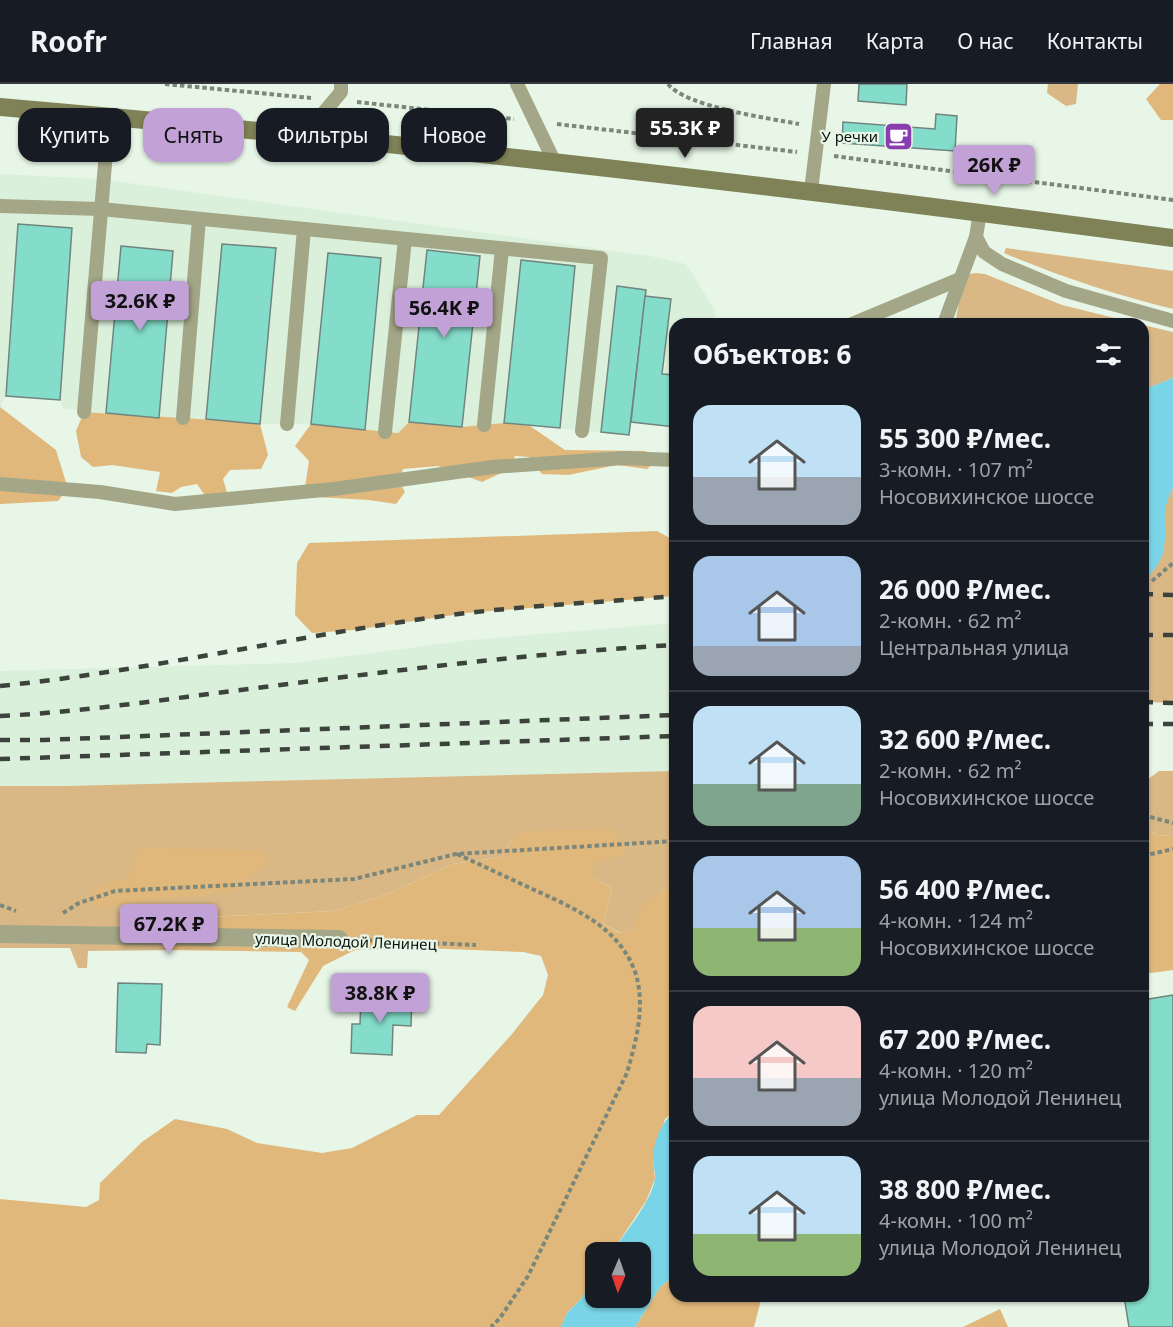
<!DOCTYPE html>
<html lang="ru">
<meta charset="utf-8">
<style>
:root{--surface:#171b24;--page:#242831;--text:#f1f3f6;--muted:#9ea1a6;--line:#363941;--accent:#c2a1d6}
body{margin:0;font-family:"Noto Sans",sans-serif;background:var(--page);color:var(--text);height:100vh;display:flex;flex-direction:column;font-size:22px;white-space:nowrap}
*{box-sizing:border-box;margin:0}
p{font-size:20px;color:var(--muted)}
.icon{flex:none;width:33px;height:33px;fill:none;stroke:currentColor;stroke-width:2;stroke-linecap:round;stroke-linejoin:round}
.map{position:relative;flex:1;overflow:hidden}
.sheet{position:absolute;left:669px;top:234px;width:480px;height:984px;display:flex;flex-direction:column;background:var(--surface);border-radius:18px;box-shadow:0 2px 4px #0004}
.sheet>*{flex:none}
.banner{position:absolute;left:18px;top:24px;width:561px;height:54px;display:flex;gap:12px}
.needle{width:39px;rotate:182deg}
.tools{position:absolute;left:585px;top:1158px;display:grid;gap:12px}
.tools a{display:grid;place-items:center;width:66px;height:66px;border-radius:12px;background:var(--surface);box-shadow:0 2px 4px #0004;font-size:30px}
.price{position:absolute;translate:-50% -51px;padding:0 14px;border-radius:6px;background:var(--accent);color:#111;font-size:20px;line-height:39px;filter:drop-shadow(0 2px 3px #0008)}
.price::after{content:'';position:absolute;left:50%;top:36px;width:18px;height:14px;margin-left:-9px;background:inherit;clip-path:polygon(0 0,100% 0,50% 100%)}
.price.current{background:#222;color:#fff}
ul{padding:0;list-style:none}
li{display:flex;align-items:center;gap:18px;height:150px;padding:0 24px}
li+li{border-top:2px solid var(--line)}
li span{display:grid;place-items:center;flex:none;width:168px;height:120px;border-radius:18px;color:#555}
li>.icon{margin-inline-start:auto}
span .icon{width:72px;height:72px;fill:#fffc;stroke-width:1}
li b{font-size:26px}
h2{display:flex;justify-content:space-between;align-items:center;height:72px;padding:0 24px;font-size:26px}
.pill{padding:0 21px;border-radius:18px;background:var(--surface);box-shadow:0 2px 4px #0004;font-size:21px;line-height:54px}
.pill.current{background:var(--accent);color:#111}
header{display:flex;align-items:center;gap:36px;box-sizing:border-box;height:84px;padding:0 30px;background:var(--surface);border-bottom:2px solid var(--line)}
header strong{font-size:28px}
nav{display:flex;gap:33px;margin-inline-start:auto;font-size:21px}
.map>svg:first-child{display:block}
</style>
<header>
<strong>Roofr</strong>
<nav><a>Главная</a><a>Карта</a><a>О нас</a><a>Контакты</a></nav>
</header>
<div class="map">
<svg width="1173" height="1243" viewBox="0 0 1173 1243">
<rect width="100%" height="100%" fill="#e7f6e7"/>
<g fill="#dbf0da">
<path d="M 0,90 L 99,95 L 650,172 L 686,180 L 715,226 L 715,240 L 675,240 L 675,343 L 631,338 L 629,351 L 504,339 L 462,343 L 409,338 L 398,349 L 311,340 L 260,340 L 206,335 L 159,334 L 84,328 L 63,324 L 60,316 L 6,312 L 0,323 Z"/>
<path d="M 675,539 L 675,687 L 65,702 L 0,702 L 0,587 L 295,579 L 470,556 Z"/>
</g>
<g fill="#d9b886">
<path d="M 1048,0 L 1078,0 L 1076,20 L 1066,22 L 1047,9 Z"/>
<path d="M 1006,164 L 1173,187 L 1173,225 C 1116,211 1058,192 1004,169 Z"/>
<path d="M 976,189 L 985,190 L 1062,221 L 1139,240 L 955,240 L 963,198 L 969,190 Z"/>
<path d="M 1143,241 L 1173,248 L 1173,294 L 1143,306 Z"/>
<path d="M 1173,404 L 1173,619 L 1143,618 L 1143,500 L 1160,476 L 1164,464 L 1163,432 L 1166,417 Z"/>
<path d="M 675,687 L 675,801 L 662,806 L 636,844 L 621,849 L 603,840 L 612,804 L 594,794 L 593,780 L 511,756 L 502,773 L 452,780 L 393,808 L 334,827 L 168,835 L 169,866 L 88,867 L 87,884 L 78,884 L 70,864 L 0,864 L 0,702 L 65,702 Z"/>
<path d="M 1159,687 L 1173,687 L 1173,752 L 1158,751 L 1143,744 L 1143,699 Z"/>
</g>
<g fill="#e1b87b">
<path d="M 1160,0 L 1173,0 L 1173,36 L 1161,36 L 1146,15 Z"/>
<path d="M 0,323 L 56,366 L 68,405 L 58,417 L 0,420 Z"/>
<path d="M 84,328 C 143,332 202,334 260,340 L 268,371 L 261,385 L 230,386 L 223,395 L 229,415 L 206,413 L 197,400 L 181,403 L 172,409 L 156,407 L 160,388 L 112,381 L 93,383 L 81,373 L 76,347 Z"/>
<path d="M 409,338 L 462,343 L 504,339 L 530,342 L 565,366 L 646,367 L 655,378 L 647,385 L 617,381 L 568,391 L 542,390 L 529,373 L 515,372 L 510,385 L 482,398 L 438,382 L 403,385 L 399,398 L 405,408 L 396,420 L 369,416 L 316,413 L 305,403 L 309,377 L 295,362 L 311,340 L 398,349 Z"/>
<path d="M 657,447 L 675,457 L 675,512 L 467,529 L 354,546 L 312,549 L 295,531 L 297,479 L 309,459 Z"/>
<path d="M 1143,744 L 1158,751 L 1173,752 L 1173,886 L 1143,890 Z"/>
<path d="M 614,745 L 627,770 L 594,780 L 594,794 L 612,804 L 603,840 L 620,849 L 636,844 L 637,829 L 662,806 L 675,801 L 675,1027 L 665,1035 L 653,1075 L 655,1095 L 646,1117 L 612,1168 L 596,1168 L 595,1193 L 582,1214 L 567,1229 L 561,1243 L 0,1243 L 0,1115 L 86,1123 L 99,1116 L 100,1099 L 142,1058 L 175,1035 L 227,1045 L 257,1059 L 322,1069 L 352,1064 L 417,1031 L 439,1031 L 512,950 L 543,911 L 548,891 L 541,872 L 523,868 L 423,864 L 355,866 L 323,882 L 295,927 L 287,923 L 309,876 L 301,868 L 169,866 L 168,835 L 334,827 L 393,808 L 452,780 L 502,773 L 511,756 L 523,747 Z"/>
<path d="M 139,764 L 261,766 L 268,778 L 232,807 L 95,823 L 91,806 L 129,793 Z"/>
<path d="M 675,1178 L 675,1212 L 762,1212 L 754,1243 L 635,1243 L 660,1203 L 668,1197 Z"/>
<path d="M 1000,1225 L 1008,1243 L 963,1243 Z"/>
</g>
<g fill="#78d4e6">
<path d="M 1173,294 L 1173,404 C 1159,431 1168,438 1164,463 C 1163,477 1151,489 1143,500 L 1143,306 Z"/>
<path d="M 675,1027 L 675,1178 L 668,1197 L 660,1203 L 635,1243 L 561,1243 L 567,1229 L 582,1214 L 595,1193 L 596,1214 L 640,1214 L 640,1168 L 612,1168 C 625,1149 651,1118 655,1095 C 656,1089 653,1083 653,1077 C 653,1057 661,1039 675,1027 Z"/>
</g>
<g fill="#84ddca" stroke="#70857f" stroke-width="1.5">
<path d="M 859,0 L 907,0 L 906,21 L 858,17 Z"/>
<path d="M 936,30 L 957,32 L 955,67 L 842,59 L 843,38 L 935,45 Z"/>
<path d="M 18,140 L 72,144 L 60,316 L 6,312 Z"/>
<path d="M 222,160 L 276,164 L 260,340 L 206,335 Z"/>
<path d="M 121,162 L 173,167 L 159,334 L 106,329 Z"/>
<path d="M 427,166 L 480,172 L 462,343 L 409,338 Z"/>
<path d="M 328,169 L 381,174 L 365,346 L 311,340 Z"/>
<path d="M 521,176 L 575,182 L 560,344 L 504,339 Z"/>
<path d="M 617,202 L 646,206 L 629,351 L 601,348 Z"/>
<path d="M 645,212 L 671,215 L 662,290 L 675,291 L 675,343 L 631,338 Z"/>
<path d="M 118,899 L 162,900 L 160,961 L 147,960 L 146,969 L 116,968 Z"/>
<path d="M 394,910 L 412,911 L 411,942 L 393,941 L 392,971 L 351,969 L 352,940 L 360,940 L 361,914 L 393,916 Z"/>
<path d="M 1173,911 L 1173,1243 L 1129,1243 L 1124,1212 L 1143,1212 L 1143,916 Z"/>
</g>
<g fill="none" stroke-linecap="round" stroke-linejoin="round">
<g stroke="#7c877c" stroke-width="4" stroke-dasharray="4.5 3" stroke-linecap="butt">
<path d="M 165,0 L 311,14"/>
<path d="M 668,0 C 686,23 768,34 799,40"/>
<path d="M 357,18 L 514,35"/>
<path d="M 557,40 L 797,68"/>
<path d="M 834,72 L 1173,116"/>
<path d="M 1152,497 L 1173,479"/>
<path d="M 1143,731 L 1173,739"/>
<path d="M 457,770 C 481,781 504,792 528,803 C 569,822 616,840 634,885 C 647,919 636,957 627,989 L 528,1192 L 500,1234 L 491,1243"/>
<path d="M 1143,772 L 1173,765"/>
<path d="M 0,821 L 16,827"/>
<path d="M 63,829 L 79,819 L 115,807 L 354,795 L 456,770 L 675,757"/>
<path d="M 360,856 L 476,861"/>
</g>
<g stroke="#a4a688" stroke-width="14">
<path d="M 517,0 L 555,79"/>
<path d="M 305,51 L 341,8 L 341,0"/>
<path d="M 811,107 L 824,0"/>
<path d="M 0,122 L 101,125 L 601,174 L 582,347"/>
<path d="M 980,128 L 976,153 L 984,168 L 1002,180 L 1066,207 L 1173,237"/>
<path d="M 852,240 L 960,195"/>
<path d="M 944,240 L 976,153"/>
<path d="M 84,328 L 109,33"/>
<path d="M 183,334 L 199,135"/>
<path d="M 287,340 L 304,145"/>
<path d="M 484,341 L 502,165"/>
<path d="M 385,348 L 405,155"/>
<path d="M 0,400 L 100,408 L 175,420 L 334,405 L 493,383 L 623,374 L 675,376"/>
</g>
<path stroke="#a4a688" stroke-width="18" d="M 0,850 L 339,855"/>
<path stroke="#7f8156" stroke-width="18" d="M 0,23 C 392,57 783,102 1173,154"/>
<g stroke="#3c433c" stroke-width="4.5" stroke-dasharray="10 10" stroke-linecap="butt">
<path d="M 1143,510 L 1173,511"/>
<path d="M 1143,551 L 1173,551"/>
<path d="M 0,602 C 157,586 310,548 467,529 C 536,521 606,518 675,512"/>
<path d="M 1143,618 L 1173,619"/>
<path d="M 0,632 C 83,628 166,615 249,605 C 391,587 532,569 675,561"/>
<path d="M 1143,640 L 1173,640"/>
<path d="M 0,656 L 44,656 L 675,631"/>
<path d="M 0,675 L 675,652"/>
</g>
</g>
<defs>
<symbol id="cafe-square" viewBox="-11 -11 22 22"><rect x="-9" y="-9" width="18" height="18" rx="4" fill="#893dae" stroke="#e7f6e7"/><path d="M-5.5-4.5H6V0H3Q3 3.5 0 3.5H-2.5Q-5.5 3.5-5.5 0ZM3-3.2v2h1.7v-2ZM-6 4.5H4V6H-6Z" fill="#fff"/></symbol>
</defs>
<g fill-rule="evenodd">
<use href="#cafe-square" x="882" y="36" width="33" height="33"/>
</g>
<g text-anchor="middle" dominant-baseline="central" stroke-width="4.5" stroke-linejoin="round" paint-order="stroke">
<g font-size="15" fill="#0d120d" stroke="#e7f6e7" text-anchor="end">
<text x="878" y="52">У речки</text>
</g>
<g font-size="15" fill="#0d120d" stroke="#e7f6e7">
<text transform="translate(346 857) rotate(2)">улица Молодой Ленинец</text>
</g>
</g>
</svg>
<div class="tools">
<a><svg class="needle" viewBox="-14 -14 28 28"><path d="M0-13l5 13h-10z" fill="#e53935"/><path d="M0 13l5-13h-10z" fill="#9ea1a6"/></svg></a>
</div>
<b class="price current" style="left:685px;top:75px">55.3K ₽</b>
<b class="price" style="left:994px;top:112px">26K ₽</b>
<b class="price" style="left:140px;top:248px">32.6K ₽</b>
<b class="price" style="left:444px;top:255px">56.4K ₽</b>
<b class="price" style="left:169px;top:871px">67.2K ₽</b>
<b class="price" style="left:380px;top:940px">38.8K ₽</b>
<div class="banner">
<a class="pill">Купить</a>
<a class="pill current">Снять</a>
<a class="pill">Фильтры</a>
<a class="pill">Новое</a>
</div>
<section class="sheet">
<h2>Объектов: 6<svg class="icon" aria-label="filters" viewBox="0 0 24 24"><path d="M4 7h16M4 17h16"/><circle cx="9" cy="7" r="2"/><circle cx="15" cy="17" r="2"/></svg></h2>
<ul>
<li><span style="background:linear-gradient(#bfe0f5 60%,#9aa5b1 0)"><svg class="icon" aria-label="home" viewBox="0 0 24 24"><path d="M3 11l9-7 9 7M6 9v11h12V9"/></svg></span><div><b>55 300 ₽/мес.</b><p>3-комн. · 107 m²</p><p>Носовихинское шоссе</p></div></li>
<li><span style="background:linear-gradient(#a9c7e8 75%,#9aa5b1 0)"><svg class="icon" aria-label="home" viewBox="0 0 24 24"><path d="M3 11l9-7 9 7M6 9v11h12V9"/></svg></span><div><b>26 000 ₽/мес.</b><p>2-комн. · 62 m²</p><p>Центральная улица</p></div></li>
<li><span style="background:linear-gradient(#bfe0f5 65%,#7fa58c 0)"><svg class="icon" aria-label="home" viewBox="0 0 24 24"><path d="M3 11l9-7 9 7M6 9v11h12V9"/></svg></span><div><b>32 600 ₽/мес.</b><p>2-комн. · 62 m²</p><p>Носовихинское шоссе</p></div></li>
<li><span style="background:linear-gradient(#a9c7e8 60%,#8fb573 0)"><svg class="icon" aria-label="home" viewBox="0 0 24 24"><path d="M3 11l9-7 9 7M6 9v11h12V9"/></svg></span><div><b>56 400 ₽/мес.</b><p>4-комн. · 124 m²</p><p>Носовихинское шоссе</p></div></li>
<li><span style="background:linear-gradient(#f6c9c9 60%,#9aa5b1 0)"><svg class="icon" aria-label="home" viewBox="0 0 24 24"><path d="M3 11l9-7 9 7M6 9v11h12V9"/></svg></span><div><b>67 200 ₽/мес.</b><p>4-комн. · 120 m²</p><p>улица Молодой Ленинец</p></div></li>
<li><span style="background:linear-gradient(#bfe0f5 65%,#8fb573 0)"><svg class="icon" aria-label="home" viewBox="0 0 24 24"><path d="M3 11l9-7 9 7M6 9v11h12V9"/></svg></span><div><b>38 800 ₽/мес.</b><p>4-комн. · 100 m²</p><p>улица Молодой Ленинец</p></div></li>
</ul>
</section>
</div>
